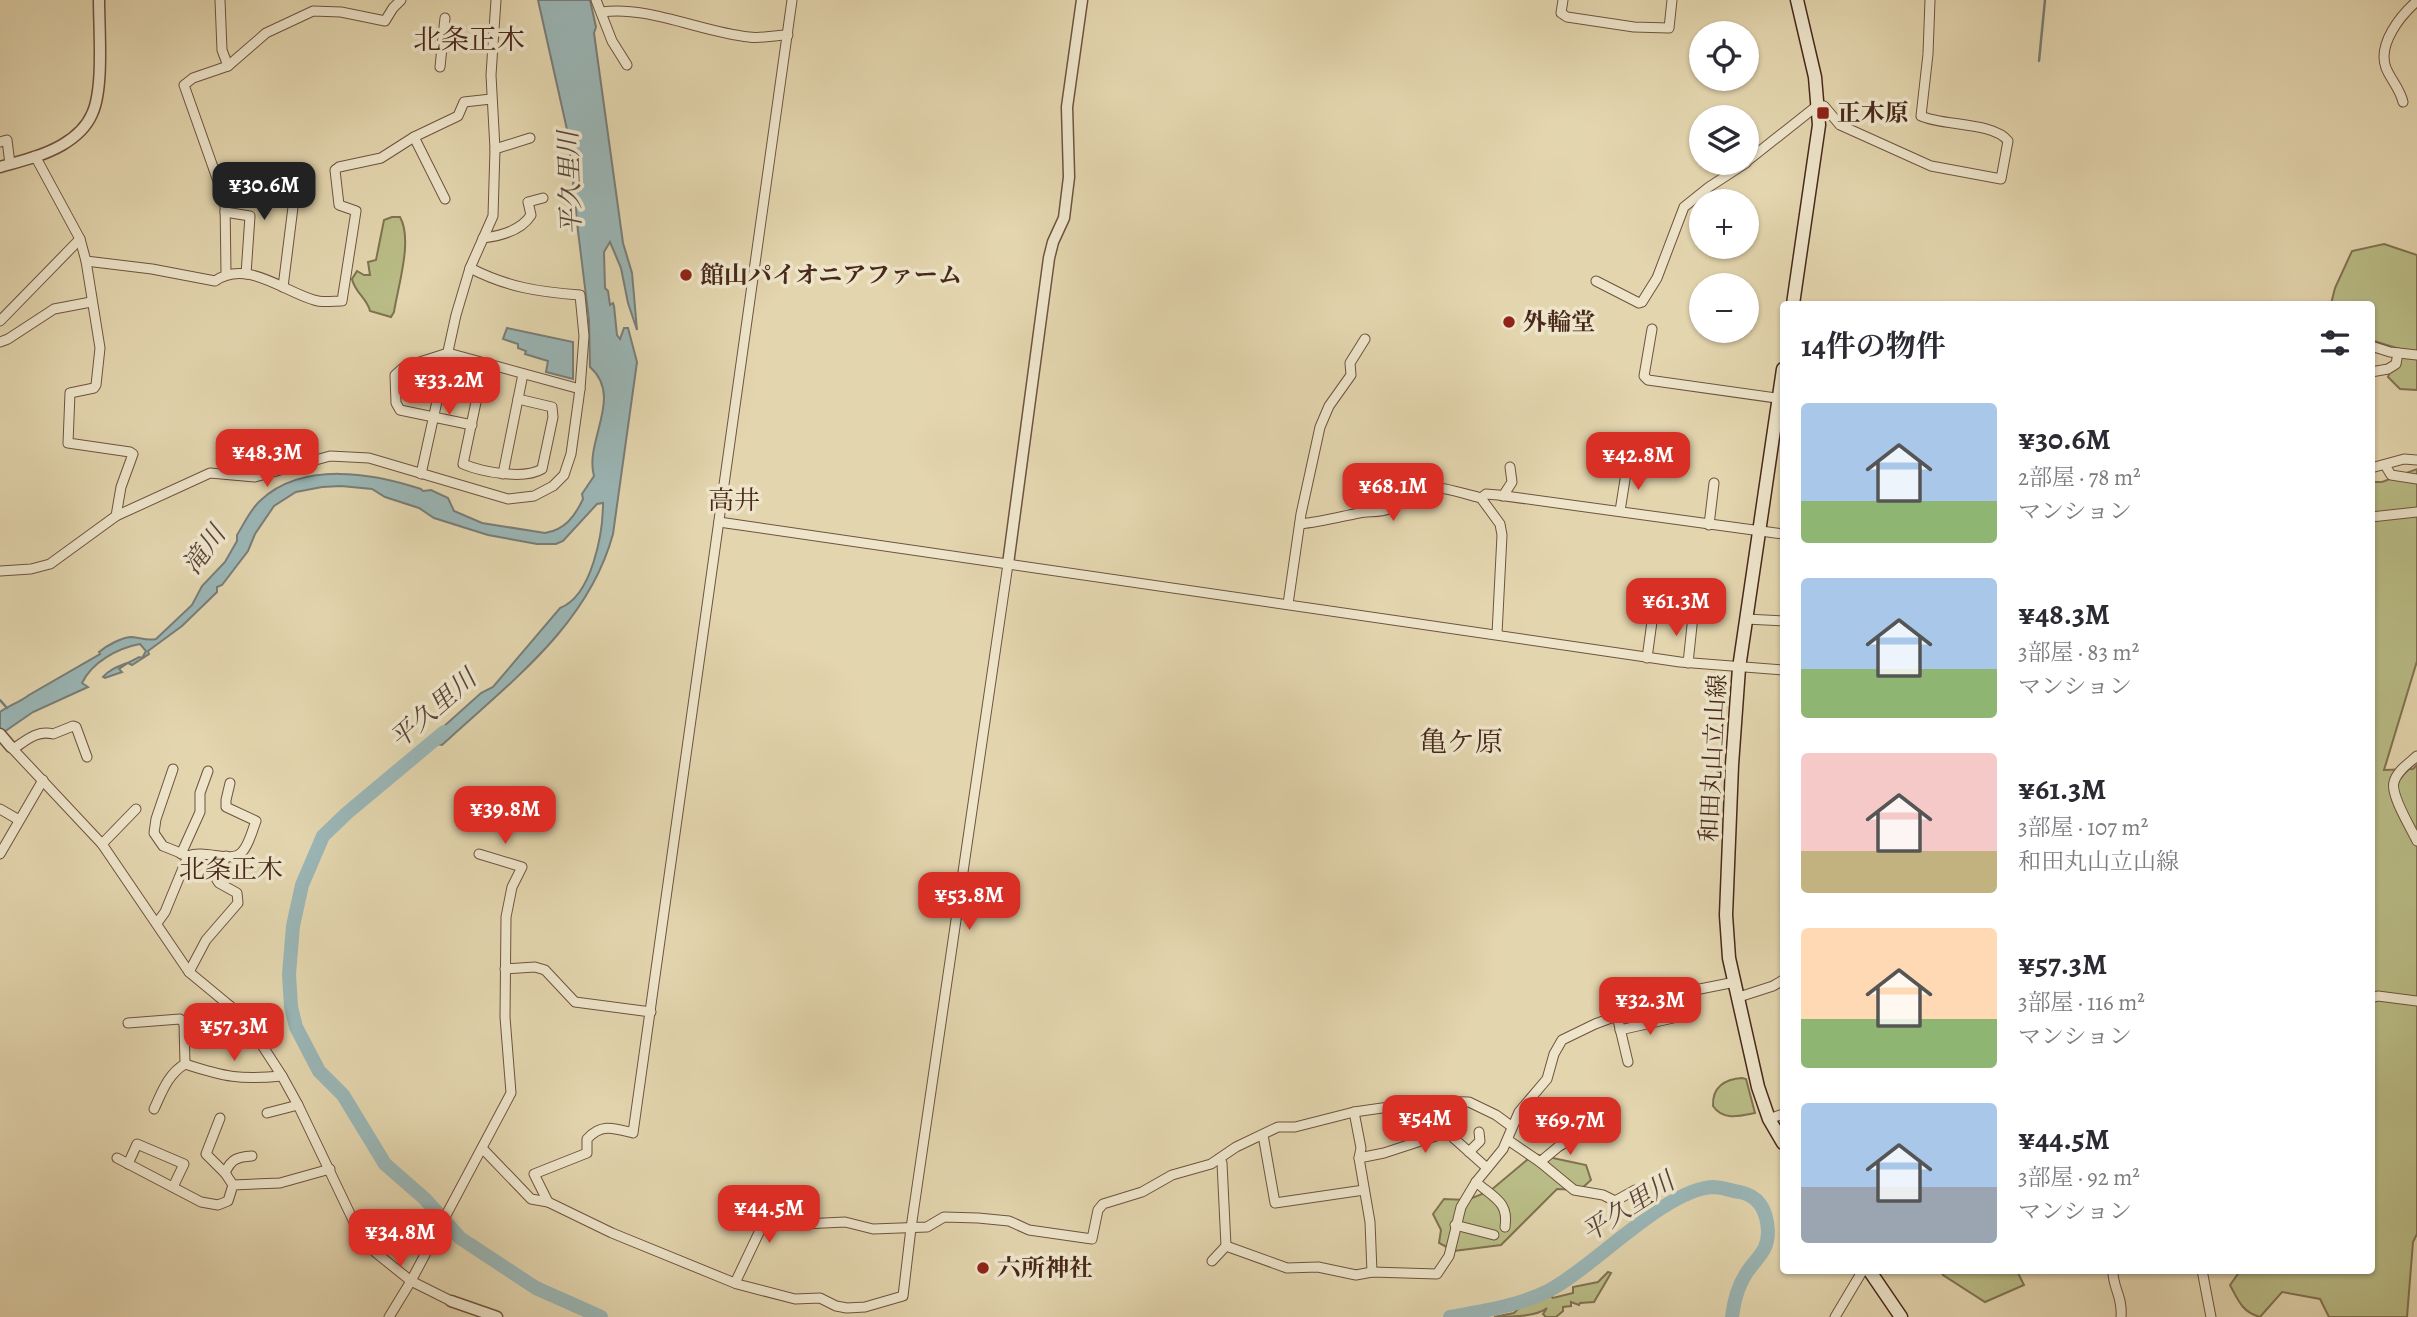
<!DOCTYPE html>
<html lang="ja">
<meta charset="utf-8">
<style>
:root{--surface:#fff;--page:#f7f7f7;--text:#2b2b33;--muted:#7c7c81;--accent:#d93025}
body{margin:0;font-family:Alegreya,"Noto Serif JP",serif;background:var(--page);color:var(--text);height:100vh;display:flex;flex-direction:column;font-size:26px;white-space:nowrap}
*{box-sizing:border-box;margin:0}
p{font-size:23px;color:var(--muted)}
.icon{flex:none;width:38px;height:38px;fill:none;stroke:currentColor;stroke-width:2;stroke-linecap:round;stroke-linejoin:round}
.map{position:relative;flex:1;overflow:hidden}
.sheet{position:absolute;left:1780px;top:301px;width:595px;height:973px;display:flex;flex-direction:column;background:var(--surface);border-radius:7px;box-shadow:0 2px 5px #0004}
.sheet>*{flex:none}
.tools{position:absolute;left:1689px;top:21px;display:grid;gap:14px}
.tools a{display:grid;place-items:center;width:70px;height:70px;border-radius:50%;background:var(--surface);box-shadow:0 2px 5px #0004;font-size:35px}
.price{position:absolute;translate:-50% -60px;padding:0 16px;border-radius:14px;background:var(--accent);color:#fff;font-size:23px;line-height:46px;filter:drop-shadow(0 2px 4px #0008)}
.price::after{content:'';position:absolute;left:50%;top:42px;width:21px;height:16px;margin-left:-10px;background:inherit;clip-path:polygon(0 0,100% 0,50% 100%)}
.price.selected{background:#222;color:#fff}
ul{padding:0;list-style:none}
li{display:flex;align-items:center;gap:21px;height:175px;padding:0 21px}
li span{display:grid;place-items:center;flex:none;width:196px;height:140px;border-radius:7px;color:#555}
li>.icon{margin-inline-start:auto}
span .icon{width:84px;height:84px;fill:#fffc;stroke-width:1}
li b{font-size:30px}
h2{display:flex;justify-content:space-between;align-items:center;height:84px;padding:0 21px;font-size:30px}
.map>svg:first-child{display:block}
</style>
<div class="map">
<svg width="2417" height="1317" viewBox="0 0 2417 1317">
<rect width="100%" height="100%" fill="#e3d5ae"/>
<filter id="stains"><feTurbulence type="fractalNoise" baseFrequency=".00286" numOctaves="4"/><feColorMatrix values="0 0 0 0 .2 0 0 0 0 .09 0 0 0 0 .02 0 0 0 .5 -.17"/></filter>
<radialGradient id="worn" r=".72"><stop offset=".6" stop-color="#630" stop-opacity="0"/><stop offset="1" stop-color="#630" stop-opacity=".3"/></radialGradient>
<g fill="#b9bc86" stroke="#807250" stroke-width="2">
<path d="M 392,217 L 400,217 C 413,240 398,286 394,312 L 391,317 L 370,311 C 367,298 355,293 352,279 L 357,271 L 364,275 L 370,275 L 368,262 L 376,260 L 384,220 Z"/>
<path d="M 2384,244 L 2417,255 L 2417,390 L 2400,389 L 2388,377 L 2399,349 L 2371,340 L 2371,304 L 2331,304 L 2335,288 L 2352,251 Z"/>
<path d="M 2417,469 L 2417,661 L 2384,770 L 2413,769 L 2417,765 L 2417,1234 L 2413,1242 L 2407,1317 L 2329,1317 L 2320,1299 L 2282,1292 L 2260,1317 C 2242,1312 2238,1300 2230,1285 L 2240,1271 L 2371,1270 L 2371,482 L 2382,482 Z"/>
<path d="M 1742,1078 L 1746,1079 L 1755,1113 C 1740,1116 1723,1121 1713,1106 C 1712,1087 1725,1079 1742,1078 Z"/>
<path d="M 1534,1154 L 1586,1165 L 1591,1180 L 1580,1190 L 1557,1189 L 1501,1245 L 1454,1251 L 1439,1243 L 1441,1230 L 1433,1214 L 1444,1199 L 1467,1200 L 1490,1191 Z"/>
<path d="M 1941,1271 L 2017,1271 L 2024,1285 L 1985,1302 L 1943,1275 Z"/>
<path d="M 1608,1272 L 1611,1273 L 1594,1302 L 1580,1303 L 1579,1305 L 1571,1302 L 1571,1306 L 1563,1307 L 1563,1311 L 1556,1317 L 1546,1317 L 1543,1314 L 1547,1308 C 1537,1317 1508,1317 1494,1317 L 1514,1313 L 1524,1303 L 1550,1295 L 1553,1298 L 1573,1293 L 1573,1287 L 1598,1282 Z"/>
</g>
<g fill="#9ab6b6" stroke="#797d78" stroke-width="2">
<path d="M 538,0 L 590,0 L 596,27 L 594,33 L 623,243 L 632,273 L 637,330 L 628,303 L 621,268 L 610,242 L 604,252 L 605,288 L 608,291 L 610,305 L 613,303 L 614,306 L 617,335 L 620,339 L 624,328 L 628,328 L 637,362 L 613,534 C 588,626 509,683 442,745 L 430,743 L 433,736 L 481,693 L 493,687 L 560,608 C 592,596 603,533 603,503 L 597,504 L 563,541 L 556,544 L 537,544 L 488,535 L 434,518 L 419,508 L 385,497 L 372,489 L 341,486 L 322,487 L 296,492 L 274,506 L 255,534 L 248,551 L 222,585 L 217,587 L 217,592 L 182,626 L 148,651 L 149,654 L 132,665 L 128,663 L 119,669 L 122,672 L 105,678 L 103,677 C 112,666 127,665 139,657 L 142,658 L 146,651 L 140,644 C 118,648 92,662 82,683 L 88,687 L 33,712 L 4,732 L 0,728 L 0,712 C 10,705 20,702 29,695 L 100,654 L 99,652 C 106,646 122,637 132,637 C 141,638 147,641 156,639 L 192,605 L 202,586 L 225,562 L 237,541 L 237,535 C 244,524 251,508 261,500 C 303,461 373,473 421,489 L 423,491 L 431,490 L 448,498 L 454,511 L 482,523 L 545,533 C 565,530 575,516 583,499 L 582,494 L 594,476 C 584,441 624,397 590,367 L 589,320 L 578,231 L 568,134 Z"/>
<path d="M 507,328 L 573,342 L 573,379 L 546,372 L 548,361 L 525,354 L 526,351 L 518,348 L 518,344 L 503,339 Z"/>
</g>
<g fill="none" stroke-linecap="round" stroke-linejoin="round">
<g stroke="#797d78" stroke-width="2.5">
<path d="M 2039,61 L 2045,0"/>
<path d="M 0,700 L 7,708"/>
</g>
<g stroke="#9ab6b6" stroke-width="14">
<path d="M 444,732 L 347,813 L 323,836 L 302,885 L 293,926 L 289,974 L 291,1007 L 296,1027 L 319,1071 L 343,1095 L 385,1164 L 425,1199 L 460,1238 L 536,1288 L 601,1317"/>
<path d="M 1450,1317 C 1483,1311 1518,1306 1548,1291 C 1593,1268 1665,1189 1713,1187 C 1722,1187 1731,1191 1740,1192 C 1760,1196 1767,1212 1768,1231 C 1768,1249 1760,1255 1750,1268 C 1739,1282 1734,1300 1732,1317"/>
</g>
<defs>
<g id="minor">
<path d="M 220,0 L 222,50 L 228,66"/>
<path d="M 596,0 L 612,41 L 627,65"/>
<path d="M 1563,0 L 1561,13 L 1567,17 L 1634,27 L 1669,28 L 1672,0"/>
<path d="M 602,12 C 647,5 704,33 749,37 C 761,39 775,35 788,35"/>
<path d="M 440,67 L 445,18"/>
<path d="M 2403,102 C 2400,89 2391,80 2386,68 C 2377,44 2401,15 2417,1"/>
<path d="M 414,137 L 445,199"/>
<path d="M 0,142 L 7,140 L 10,164"/>
<path d="M 495,149 L 530,138"/>
<path d="M 35,156 L 80,239 L 86,261 L 100,348 L 96,385 L 94,388 L 70,393 L 68,443 L 130,452 L 133,454 L 121,487 L 116,516"/>
<path d="M 1746,162 L 1818,105 L 1824,106 L 1840,125 L 1931,166 L 2001,179 L 2008,141 C 1994,122 1942,126 1921,116 L 1928,54 L 1930,0"/>
<path d="M 225,212 L 250,216 L 246,274"/>
<path d="M 483,238 C 500,236 521,231 531,215 L 528,202 L 543,198"/>
<path d="M 1729,249 L 1729,247"/>
<path d="M 86,261 L 152,269 L 215,281 C 246,259 283,291 314,300 C 322,303 333,301 342,301 L 356,211 L 339,205 L 335,170 L 339,167 L 381,158 L 414,137 L 458,116 L 464,102 L 491,99"/>
<path d="M 226,273 L 225,201 L 184,85 L 193,78 L 228,66 L 266,33 L 313,11 L 341,12 L 385,21 L 393,8 L 401,0"/>
<path d="M 1596,281 L 1639,303 L 1642,302 L 1657,278 L 1684,207 L 1709,187 L 1746,163"/>
<path d="M 283,287 L 293,207"/>
<path d="M 0,321 L 80,239"/>
<path d="M 1652,329 L 1644,376 L 1648,380 L 1783,399"/>
<path d="M 0,342 L 8,339 L 54,309 L 91,302"/>
<path d="M 2371,346 L 2390,352 L 2417,355"/>
<path d="M 484,364 L 463,464 C 482,472 524,480 542,469 L 553,417 L 552,407 L 518,399"/>
<path d="M 2371,372 L 2388,369 L 2396,364 L 2398,353"/>
<path d="M 472,425 L 400,410 L 396,403 L 395,375 L 404,367 L 448,353 L 580,389"/>
<path d="M 2385,465 L 2391,475 L 2417,479"/>
<path d="M 2371,468 L 2404,459 L 2417,460"/>
<path d="M 421,474 L 456,315 L 470,268 L 493,216 L 495,149 L 491,75 L 496,0"/>
<path d="M 503,474 L 523,374"/>
<path d="M 1503,496 L 1512,482 L 1510,467"/>
<path d="M 1481,498 L 1500,524 L 1502,535 L 1497,634"/>
<path d="M 1620,511 L 1627,467"/>
<path d="M 2371,517 L 2417,512"/>
<path d="M 719,522 L 1680,662 L 1783,670"/>
<path d="M 1300,524 C 1320,522 1339,517 1359,513 C 1369,511 1381,513 1391,508 C 1400,502 1406,492 1417,488 C 1432,483 1465,494 1481,498 L 1486,494 L 1498,495 L 1783,534"/>
<path d="M 1709,525 L 1714,483"/>
<path d="M 0,571 L 31,569 L 50,564 L 116,516 L 210,473 L 255,477 L 330,456 L 369,458 L 508,499 L 534,496 L 553,486 L 564,475 L 571,454 L 580,389 L 584,336 L 580,295 C 538,292 507,287 470,268"/>
<path d="M 1288,604 L 1301,514 L 1320,427 L 1329,406 L 1351,375 L 1350,363 L 1365,339"/>
<path d="M 1746,619 L 1783,621"/>
<path d="M 1647,658 L 1654,607"/>
<path d="M 1688,663 L 1693,616"/>
<path d="M 11,747 L 102,844 L 189,972 L 230,1006 L 260,1042 L 282,1076 L 298,1105 L 353,1220 L 366,1241 L 375,1252 L 411,1281 L 451,1301"/>
<path d="M 13,749 C 27,740 37,730 53,734 L 73,726 L 76,727 L 87,757"/>
<path d="M 2417,756 C 2409,763 2397,771 2394,782 C 2390,795 2411,828 2417,841"/>
<path d="M 173,769 L 156,819 L 154,833 L 163,846 L 188,856"/>
<path d="M 0,809 L 19,820"/>
<path d="M 102,844 L 136,809"/>
<path d="M 0,854 L 43,780"/>
<path d="M 181,854 L 200,812 L 200,793 L 208,771"/>
<path d="M 157,923 L 165,912 L 188,856 C 205,849 232,864 242,852 C 249,845 252,831 256,821 L 226,807 L 226,800 L 230,783"/>
<path d="M 505,969 L 535,967 L 545,970 L 575,1002 L 651,1012"/>
<path d="M 189,972 L 206,940 L 238,903 L 237,893 L 219,883 L 217,880 L 226,856"/>
<path d="M 1739,997 L 1773,986 L 1783,980"/>
<path d="M 2371,998 L 2378,996 L 2417,1001"/>
<path d="M 1617,1016 L 1628,1062"/>
<path d="M 128,1023 L 180,1019 L 193,1031 C 214,1034 219,1021 230,1006"/>
<path d="M 1620,1030 L 1673,1018"/>
<path d="M 185,1064 C 225,1077 240,1080 282,1076"/>
<path d="M 154,1109 C 162,1092 168,1074 185,1064 L 184,1022"/>
<path d="M 1354,1112 L 1361,1148 L 1359,1158 L 1370,1222 L 1372,1272"/>
<path d="M 267,1113 L 298,1105"/>
<path d="M 220,1118 L 206,1154 L 225,1173 L 233,1185"/>
<path d="M 1769,1119 L 1783,1114"/>
<path d="M 1263,1135 L 1275,1203 L 1364,1190"/>
<path d="M 1508,1140 L 1540,1162 L 1574,1190 L 1603,1195 L 1615,1201 L 1635,1190"/>
<path d="M 482,1148 L 531,1199 L 548,1202 L 612,1233 L 737,1284 L 795,1299 L 820,1298 L 836,1306 L 847,1308 L 865,1307 L 903,1296 L 911,1228 L 1008,564"/>
<path d="M 1469,1152 L 1480,1141 L 1479,1132"/>
<path d="M 117,1158 L 201,1202 L 218,1205 L 228,1201 L 233,1185 L 280,1183 L 330,1169"/>
<path d="M 1359,1158 L 1384,1153 L 1442,1134 L 1449,1134 L 1487,1168"/>
<path d="M 1219,1159 L 1222,1163 L 1226,1246"/>
<path d="M 1540,1162 L 1558,1147 L 1586,1130"/>
<path d="M 128,1164 L 137,1144 L 184,1164 L 173,1187"/>
<path d="M 225,1173 C 231,1159 237,1157 252,1156"/>
<path d="M 1476,1182 C 1494,1198 1509,1202 1505,1227"/>
<path d="M 548,1202 L 534,1174 L 587,1153 L 587,1139 C 601,1123 614,1128 633,1133 L 792,0"/>
<path d="M 1455,1225 L 1494,1235"/>
<path d="M 762,1226 L 845,1222 L 873,1229 L 927,1227 L 944,1217 L 978,1218 L 1009,1221 L 1029,1230 L 1092,1239 L 1098,1210 L 1103,1204 L 1142,1192 L 1172,1175 L 1211,1164 L 1236,1147 L 1278,1127 L 1295,1127 L 1354,1112 L 1431,1101 L 1469,1102 L 1496,1115 L 1511,1126"/>
<path d="M 1212,1261 L 1226,1246 L 1287,1268 L 1318,1267 L 1356,1275 L 1372,1272 L 1437,1274 L 1449,1256 L 1461,1207 L 1476,1182 L 1503,1149 L 1519,1112 L 1547,1079 L 1554,1054 L 1562,1040 L 1595,1024 L 1675,994 L 1735,982"/>
<path d="M 2113,1270 C 2112,1287 2123,1296 2121,1317"/>
<path d="M 2202,1270 L 2211,1317"/>
<path d="M 735,1283 L 763,1224 L 765,1197"/>
<path d="M 389,1317 L 411,1281 L 511,1093 L 505,1017 L 506,917 L 512,887 L 522,867 L 479,854"/>
<path d="M 1835,1317 L 1863,1270"/>
</g>
<g id="tertiary">
<path d="M 0,167 C 21,161 43,156 62,145 C 74,138 86,128 92,114 C 104,89 99,30 99,0"/>
<path d="M 1008,564 L 1049,258 L 1053,242 L 1064,218 L 1069,177 L 1067,107 L 1082,0"/>
<path d="M 0,734 L 11,747"/>
<path d="M 451,1301 L 497,1317"/>
</g>
<g id="secondary">
<path d="M 1793,304 L 1819,125 L 1815,77 L 1797,0"/>
<path d="M 1783,369 L 1739,668 L 1732,765 L 1726,915 L 1729,958 L 1758,1087 L 1769,1119 L 1783,1143"/>
<path d="M 1869,1270 L 1901,1317"/>
</g>
</defs>
<use href="#minor" stroke="#6f533f" stroke-width="11"/>
<use href="#tertiary" stroke="#6f533f" stroke-width="13"/>
<use href="#secondary" stroke="#48281a" stroke-width="15"/>
<use href="#minor" stroke="#ede4ca" stroke-width="9"/>
<use href="#tertiary" stroke="#ede4ca" stroke-width="10"/>
<use href="#secondary" stroke="#ede4ca" stroke-width="12"/>
</g>
<g fill="#8f2418" stroke="#ede4ca" stroke-width="2.5">
<rect x="1816" y="106" width="14" height="14" rx="3.5"/>
<circle cx="686" cy="275" r="7"/>
<circle cx="1509" cy="322" r="7"/>
<circle cx="983" cy="1268" r="7"/>
</g>
<g text-anchor="middle" dominant-baseline="central" stroke-width="7" stroke-linejoin="round" paint-order="stroke">
<g font-size="24" font-weight="bold" fill="#48281a" stroke="#ede4ca" text-anchor="start">
<text x="1837" y="113">正木原</text>
<text x="700" y="275">館山パイオニアファーム</text>
<text x="1523" y="322">外輪堂</text>
<text x="997" y="1268">六所神社</text>
</g>
<g font-size="24" fill="#48281a" stroke="#ede4ca">
<text transform="translate(1713 758) rotate(-87)">和田丸山立山線</text>
</g>
<g font-size="26" font-style="italic" fill="#584439" stroke="#ede4ca">
<text transform="translate(570 183) rotate(-92)">平久里川</text>
<text transform="translate(204 550) rotate(-54)">滝川</text>
<text transform="translate(433 709) rotate(-41)">平久里川</text>
<text transform="translate(1628 1207) rotate(-33)">平久里川</text>
</g>
<g font-size="26" fill="#48281a" stroke="#ede4ca">
<text x="734" y="500">高井</text>
<text x="231" y="869">北条正木</text>
</g>
<g font-size="28" fill="#48281a" stroke="#ede4ca">
<text x="469" y="40">北条正木</text>
<text x="1461" y="742">亀ケ原</text>
</g>
</g>
<rect width="100%" height="100%" filter="url(#stains)"/>
<rect width="100%" height="100%" fill="url(#worn)"/>
</svg>
<div class="tools">
<a><svg class="icon" aria-label="locate" viewBox="0 0 24 24"><circle cx="12" cy="12" r="6"/><path d="M12 2v4M12 18v4M2 12h4M18 12h4"/></svg></a>
<a><svg class="icon" aria-label="layers" viewBox="0 0 24 24"><path d="M12 4l9 5-9 5-9-5zM3 14l9 5 9-5"/></svg></a>
<a>+</a>
<a>−</a>
</div>
<b class="price selected" style="left:264px;top:222px">¥30.6M</b>
<b class="price" style="left:449px;top:417px">¥33.2M</b>
<b class="price" style="left:267px;top:489px">¥48.3M</b>
<b class="price" style="left:1638px;top:492px">¥42.8M</b>
<b class="price" style="left:1393px;top:523px">¥68.1M</b>
<b class="price" style="left:1676px;top:638px">¥61.3M</b>
<b class="price" style="left:505px;top:846px">¥39.8M</b>
<b class="price" style="left:969px;top:932px">¥53.8M</b>
<b class="price" style="left:1650px;top:1037px">¥32.3M</b>
<b class="price" style="left:234px;top:1063px">¥57.3M</b>
<b class="price" style="left:1425px;top:1155px">¥54M</b>
<b class="price" style="left:1570px;top:1157px">¥69.7M</b>
<b class="price" style="left:769px;top:1245px">¥44.5M</b>
<b class="price" style="left:400px;top:1269px">¥34.8M</b>
<section class="sheet">
<h2>14件の物件<svg class="icon" aria-label="filters" viewBox="0 0 24 24"><path d="M4 7h16M4 17h16"/><circle cx="9" cy="7" r="2"/><circle cx="15" cy="17" r="2"/></svg></h2>
<ul>
<li><span style="background:linear-gradient(#a9c7e8 70%,#8fb573 0)"><svg class="icon" aria-label="home" viewBox="0 0 24 24"><path d="M3 11l9-7 9 7M6 9v11h12V9"/></svg></span><div><b>¥30.6M</b><p>2部屋 · 78 m²</p><p>マンション</p></div></li>
<li><span style="background:linear-gradient(#a9c7e8 65%,#8fb573 0)"><svg class="icon" aria-label="home" viewBox="0 0 24 24"><path d="M3 11l9-7 9 7M6 9v11h12V9"/></svg></span><div><b>¥48.3M</b><p>3部屋 · 83 m²</p><p>マンション</p></div></li>
<li><span style="background:linear-gradient(#f6c9c9 70%,#c2b280 0)"><svg class="icon" aria-label="home" viewBox="0 0 24 24"><path d="M3 11l9-7 9 7M6 9v11h12V9"/></svg></span><div><b>¥61.3M</b><p>3部屋 · 107 m²</p><p>和田丸山立山線</p></div></li>
<li><span style="background:linear-gradient(#ffd9b3 65%,#8fb573 0)"><svg class="icon" aria-label="home" viewBox="0 0 24 24"><path d="M3 11l9-7 9 7M6 9v11h12V9"/></svg></span><div><b>¥57.3M</b><p>3部屋 · 116 m²</p><p>マンション</p></div></li>
<li><span style="background:linear-gradient(#a9c7e8 60%,#9aa5b1 0)"><svg class="icon" aria-label="home" viewBox="0 0 24 24"><path d="M3 11l9-7 9 7M6 9v11h12V9"/></svg></span><div><b>¥44.5M</b><p>3部屋 · 92 m²</p><p>マンション</p></div></li>
</ul>
</section>
</div>
